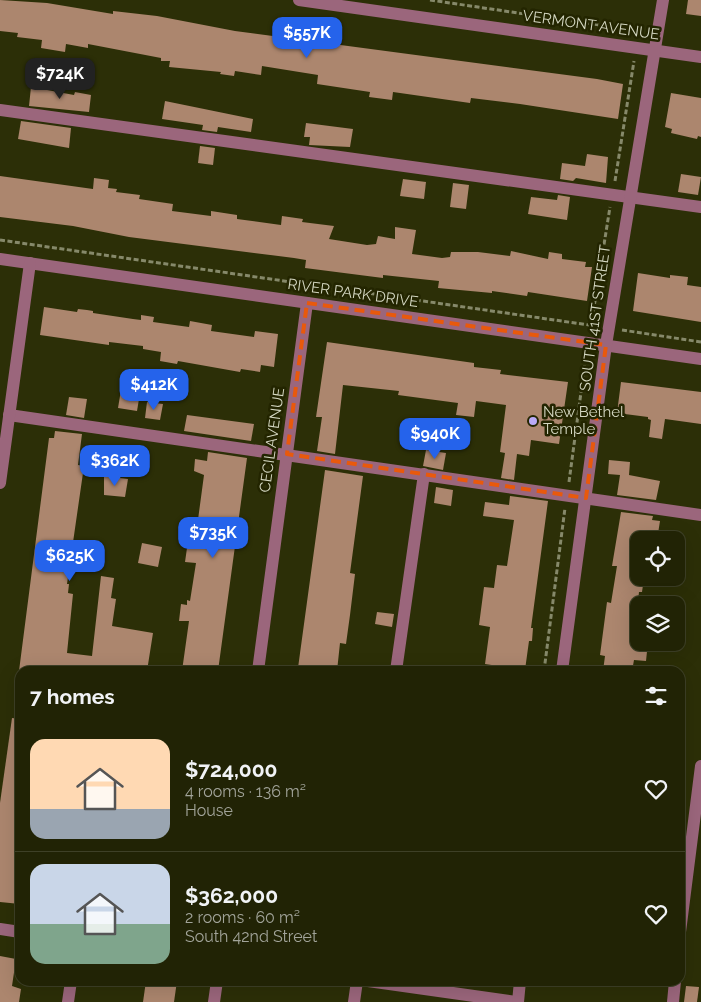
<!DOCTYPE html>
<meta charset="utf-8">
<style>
:root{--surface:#212305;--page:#292b0f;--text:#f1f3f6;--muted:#a2a49a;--line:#3e4027;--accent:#2563eb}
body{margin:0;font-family:Raleway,sans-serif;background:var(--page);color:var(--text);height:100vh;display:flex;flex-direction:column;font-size:19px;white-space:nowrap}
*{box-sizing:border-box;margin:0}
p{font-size:16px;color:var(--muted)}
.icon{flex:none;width:28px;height:28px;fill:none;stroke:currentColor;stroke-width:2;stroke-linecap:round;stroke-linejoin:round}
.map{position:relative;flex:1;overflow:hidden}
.side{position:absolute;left:15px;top:666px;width:670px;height:320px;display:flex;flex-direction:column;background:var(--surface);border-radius:15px;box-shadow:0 5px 20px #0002,0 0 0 1px var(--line)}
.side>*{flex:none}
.fabs{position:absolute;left:630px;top:531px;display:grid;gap:10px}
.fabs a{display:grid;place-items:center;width:55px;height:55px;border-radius:10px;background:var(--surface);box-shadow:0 5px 20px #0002,0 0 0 1px var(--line);font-size:25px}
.price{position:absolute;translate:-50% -42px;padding:0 11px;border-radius:10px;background:var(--accent);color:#fff;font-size:16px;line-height:32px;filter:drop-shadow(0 1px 2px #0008)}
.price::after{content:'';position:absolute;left:50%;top:30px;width:15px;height:11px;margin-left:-8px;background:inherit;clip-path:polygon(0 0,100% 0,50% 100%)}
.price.selected{background:#222;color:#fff}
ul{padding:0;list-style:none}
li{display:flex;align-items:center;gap:15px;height:125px;padding:0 15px}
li+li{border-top:1px solid var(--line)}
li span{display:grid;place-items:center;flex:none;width:140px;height:100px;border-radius:15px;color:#555}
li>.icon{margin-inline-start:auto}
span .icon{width:60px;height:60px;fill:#fffc;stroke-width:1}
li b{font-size:21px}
h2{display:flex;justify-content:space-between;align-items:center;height:60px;padding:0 15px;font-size:21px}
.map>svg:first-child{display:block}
</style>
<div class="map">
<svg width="701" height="1002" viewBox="0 0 701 1002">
<rect width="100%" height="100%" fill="#2c2f07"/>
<g fill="#ac866e">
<path d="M 0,0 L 47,3 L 113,14 L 113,11 L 157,16 L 235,31 L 597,79 L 623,84 L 618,119 L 520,104 L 471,98 L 470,103 L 393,92 L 392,100 L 369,97 L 370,92 L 317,84 L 318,75 L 293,71 L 262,66 L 261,75 L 235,71 L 234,76 L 220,74 L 221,72 L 169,67 L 170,61 L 161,61 L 161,58 L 88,44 L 88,48 L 66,44 L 65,52 L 41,48 L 42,40 L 17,37 L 18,33 L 0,31 Z"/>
<path d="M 688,0 L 701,0 L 701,16 L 686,14 Z"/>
<path d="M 31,87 L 74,95 L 75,92 L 91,95 L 89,112 L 29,106 Z"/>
<path d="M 671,93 L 701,98 L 701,137 L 698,136 L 697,139 L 671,133 L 672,129 L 665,127 Z"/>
<path d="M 165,101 L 253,119 L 251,132 L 218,127 L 217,132 L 202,130 L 203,125 L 162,119 Z"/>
<path d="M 21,121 L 71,128 L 69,148 L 18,139 Z"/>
<path d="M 306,123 L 353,129 L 350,147 L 309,145 L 310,137 L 304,137 Z"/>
<path d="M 200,146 L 215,148 L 213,165 L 198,163 Z"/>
<path d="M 587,154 L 608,157 L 606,183 L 576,178 L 573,181 L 560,179 L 562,163 L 585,166 Z"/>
<path d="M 681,174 L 701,177 L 698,195 L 678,192 Z"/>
<path d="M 0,176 L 93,189 L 94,178 L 109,180 L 108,188 L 117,189 L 116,192 L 140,195 L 139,199 L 173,204 L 172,211 L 211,216 L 211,211 L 237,215 L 237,219 L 281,225 L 282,216 L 303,219 L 302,222 L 334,226 L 329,239 L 367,245 L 376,244 L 378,236 L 395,239 L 395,227 L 416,230 L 412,254 L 442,258 L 450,257 L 451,252 L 478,252 L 510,256 L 511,251 L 548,259 L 549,252 L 562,254 L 562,259 L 586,262 L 585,267 L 592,267 L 587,301 L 528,292 L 527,296 L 492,291 L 492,293 L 438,288 L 439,281 L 383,275 L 383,278 L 305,268 L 306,260 L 294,258 L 129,237 L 73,226 L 0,217 Z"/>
<path d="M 403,179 L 426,182 L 424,199 L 400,196 Z"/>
<path d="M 453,183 L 469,185 L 466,209 L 450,207 Z"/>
<path d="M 558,195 L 570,197 L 567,220 L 528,214 L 531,197 L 557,200 Z"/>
<path d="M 638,273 L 670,278 L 670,275 L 688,277 L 687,285 L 701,287 L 701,322 L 633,311 Z"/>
<path d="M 44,307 L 77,312 L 78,309 L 87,310 L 93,311 L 93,313 L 133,319 L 141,320 L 141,315 L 154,317 L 153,322 L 189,327 L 190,321 L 212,325 L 211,331 L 254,337 L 255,331 L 278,334 L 274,367 L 261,365 L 260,372 L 241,369 L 240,372 L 178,361 L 177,364 L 160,361 L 161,352 L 143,349 L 143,346 L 109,342 L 109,345 L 40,335 Z"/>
<path d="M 327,342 L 474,363 L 474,367 L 501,370 L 500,374 L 568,382 L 559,444 L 531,440 L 529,456 L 517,454 L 514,480 L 501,478 L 505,453 L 500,452 L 506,405 L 476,401 L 474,417 L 456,415 L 458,403 L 398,395 L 399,391 L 343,385 L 335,454 L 317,451 L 322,417 L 316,417 Z"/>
<path d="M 621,382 L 701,392 L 701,424 L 665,419 L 662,439 L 649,437 L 651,420 L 648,419 L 648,417 L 617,413 Z"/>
<path d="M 121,390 L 140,393 L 137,411 L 118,408 Z"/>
<path d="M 69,397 L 87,399 L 84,418 L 66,415 Z"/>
<path d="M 147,402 L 163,404 L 160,420 L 145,418 Z"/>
<path d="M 187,415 L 254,424 L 251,441 L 184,431 Z"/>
<path d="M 55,431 L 82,434 L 78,465 L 84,466 L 67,584 L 69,584 L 68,593 L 73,594 L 67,653 L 92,656 L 101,576 L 114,578 L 111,598 L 116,599 L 112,626 L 153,633 L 147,671 L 19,671 L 49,438 L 54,438 Z"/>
<path d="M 426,450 L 446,453 L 443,470 L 423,466 Z"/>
<path d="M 208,452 L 247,458 L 218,671 L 182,671 L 189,621 L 179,621 L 181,604 L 187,605 L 187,600 L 190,601 L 196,563 L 185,562 L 187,548 L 191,548 L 192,542 L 195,542 L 204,475 L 194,471 L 195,459 L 207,461 Z"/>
<path d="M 609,460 L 630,462 L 629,475 L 660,481 L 656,500 L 617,495 L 620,475 L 608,474 Z"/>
<path d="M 325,470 L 363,476 L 350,573 L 355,574 L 350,615 L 346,644 L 340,643 L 337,671 L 298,668 Z"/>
<path d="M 104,476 L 128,479 L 125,497 L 104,495 Z"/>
<path d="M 436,487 L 453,490 L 451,506 L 434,503 Z"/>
<path d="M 510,496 L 548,501 L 531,628 L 533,628 L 532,641 L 529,641 L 525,670 L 485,664 L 490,627 L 479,625 L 484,587 L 494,588 L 497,565 L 507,566 L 514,520 L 483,516 L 485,502 L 509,505 Z"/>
<path d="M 621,512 L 653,516 L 652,520 L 660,521 L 657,540 L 639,540 L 639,578 L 644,578 L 642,592 L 639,592 L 634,637 L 639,638 L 639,642 L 648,642 L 646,661 L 634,660 L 632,671 L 603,671 L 605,656 L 600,655 L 607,602 L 611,603 L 617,566 L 612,566 Z"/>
<path d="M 142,543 L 162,547 L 158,567 L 138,563 Z"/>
<path d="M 377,612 L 394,614 L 392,627 L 375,624 Z"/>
<path d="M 12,718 L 20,719 L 20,904 L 0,902 L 0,803 Z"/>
<path d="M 0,956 L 16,959 L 12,986 L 21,989 L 19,1002 L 0,1002 Z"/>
<path d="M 146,981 L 177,981 L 174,1002 L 143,1002 Z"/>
<path d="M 686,986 L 699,987 L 697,1002 L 684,1002 Z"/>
</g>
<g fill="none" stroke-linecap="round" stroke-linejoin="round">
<g stroke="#86896a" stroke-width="3" stroke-dasharray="5 2.5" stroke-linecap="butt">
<path d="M 430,0 L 640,31"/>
<path d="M 615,181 L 634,61"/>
<path d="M 0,240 L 596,326"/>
<path d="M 591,326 L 610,207"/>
<path d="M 622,330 L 701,342"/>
<path d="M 569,482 L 586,355"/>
<path d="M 544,671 L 565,508"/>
</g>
<g stroke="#9b667c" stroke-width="12">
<path d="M 299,0 L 701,57"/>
<path d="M 0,110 L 701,207"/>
<path d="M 0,259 L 701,359"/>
<path d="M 9,415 L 701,515"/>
<path d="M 0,483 L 30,263"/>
<path d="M 258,671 L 307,303"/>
<path d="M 396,671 L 424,474"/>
<path d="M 562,671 L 606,345 L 663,0"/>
<path d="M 0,929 L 20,932"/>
<path d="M 680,932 L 701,766"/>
<path d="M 368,981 L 516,1002"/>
<path d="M 68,1002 L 71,981"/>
<path d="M 214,1002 L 217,981"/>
<path d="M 354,1002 L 357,981"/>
<path d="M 518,1002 L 520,981"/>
<path d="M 673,1002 L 675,981"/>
</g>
</g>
<path fill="none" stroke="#e8590c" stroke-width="4" stroke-dasharray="10 6" stroke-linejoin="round" d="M 307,303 L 606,345 L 586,498 L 287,454 Z"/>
<circle fill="#baaaf6" stroke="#232500" stroke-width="2" cx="533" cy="421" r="5"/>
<g text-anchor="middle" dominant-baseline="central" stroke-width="5" stroke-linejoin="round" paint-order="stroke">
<g font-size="15" fill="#d5d8c2" stroke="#232500">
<text transform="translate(591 25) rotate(8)">VERMONT AVENUE</text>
<text transform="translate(353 293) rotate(8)">RIVER PARK DRIVE</text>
<text transform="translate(595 318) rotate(-82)">SOUTH 41ST STREET</text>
<text transform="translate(272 440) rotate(-82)">CECIL AVENUE</text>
</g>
<g font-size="15" fill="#d5d8c2" stroke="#232500" text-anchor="start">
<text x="543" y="412">New Bethel<tspan x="543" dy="17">Temple</tspan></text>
</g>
</g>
</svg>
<div class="fabs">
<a><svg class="icon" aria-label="locate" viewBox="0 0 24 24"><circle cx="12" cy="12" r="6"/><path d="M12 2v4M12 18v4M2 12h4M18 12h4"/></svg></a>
<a><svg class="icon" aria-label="layers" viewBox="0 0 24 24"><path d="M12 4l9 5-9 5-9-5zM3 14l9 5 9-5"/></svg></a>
</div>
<b class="price" style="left:307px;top:59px">$557K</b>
<b class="price selected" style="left:60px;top:100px">$724K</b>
<b class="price" style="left:154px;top:411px">$412K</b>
<b class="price" style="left:435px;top:460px">$940K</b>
<b class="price" style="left:115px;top:487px">$362K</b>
<b class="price" style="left:213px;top:559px">$735K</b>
<b class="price" style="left:70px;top:582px">$625K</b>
<section class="side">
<h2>7 homes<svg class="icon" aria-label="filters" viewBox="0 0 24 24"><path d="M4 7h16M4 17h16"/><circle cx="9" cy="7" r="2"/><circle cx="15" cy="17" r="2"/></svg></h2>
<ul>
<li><span style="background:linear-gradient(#ffd9b3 70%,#9aa5b1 0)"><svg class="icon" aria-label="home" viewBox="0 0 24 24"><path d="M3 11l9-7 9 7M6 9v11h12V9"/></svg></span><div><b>$724,000</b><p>4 rooms · 136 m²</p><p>House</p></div><svg class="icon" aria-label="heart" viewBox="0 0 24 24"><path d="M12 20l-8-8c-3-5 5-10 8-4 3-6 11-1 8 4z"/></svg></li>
<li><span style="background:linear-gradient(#c9d6e8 60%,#7fa58c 0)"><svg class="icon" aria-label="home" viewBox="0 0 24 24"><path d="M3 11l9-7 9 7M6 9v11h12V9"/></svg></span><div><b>$362,000</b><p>2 rooms · 60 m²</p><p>South 42nd Street</p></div><svg class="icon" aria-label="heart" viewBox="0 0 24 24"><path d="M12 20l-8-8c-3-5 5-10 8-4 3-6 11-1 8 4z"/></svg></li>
</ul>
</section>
</div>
